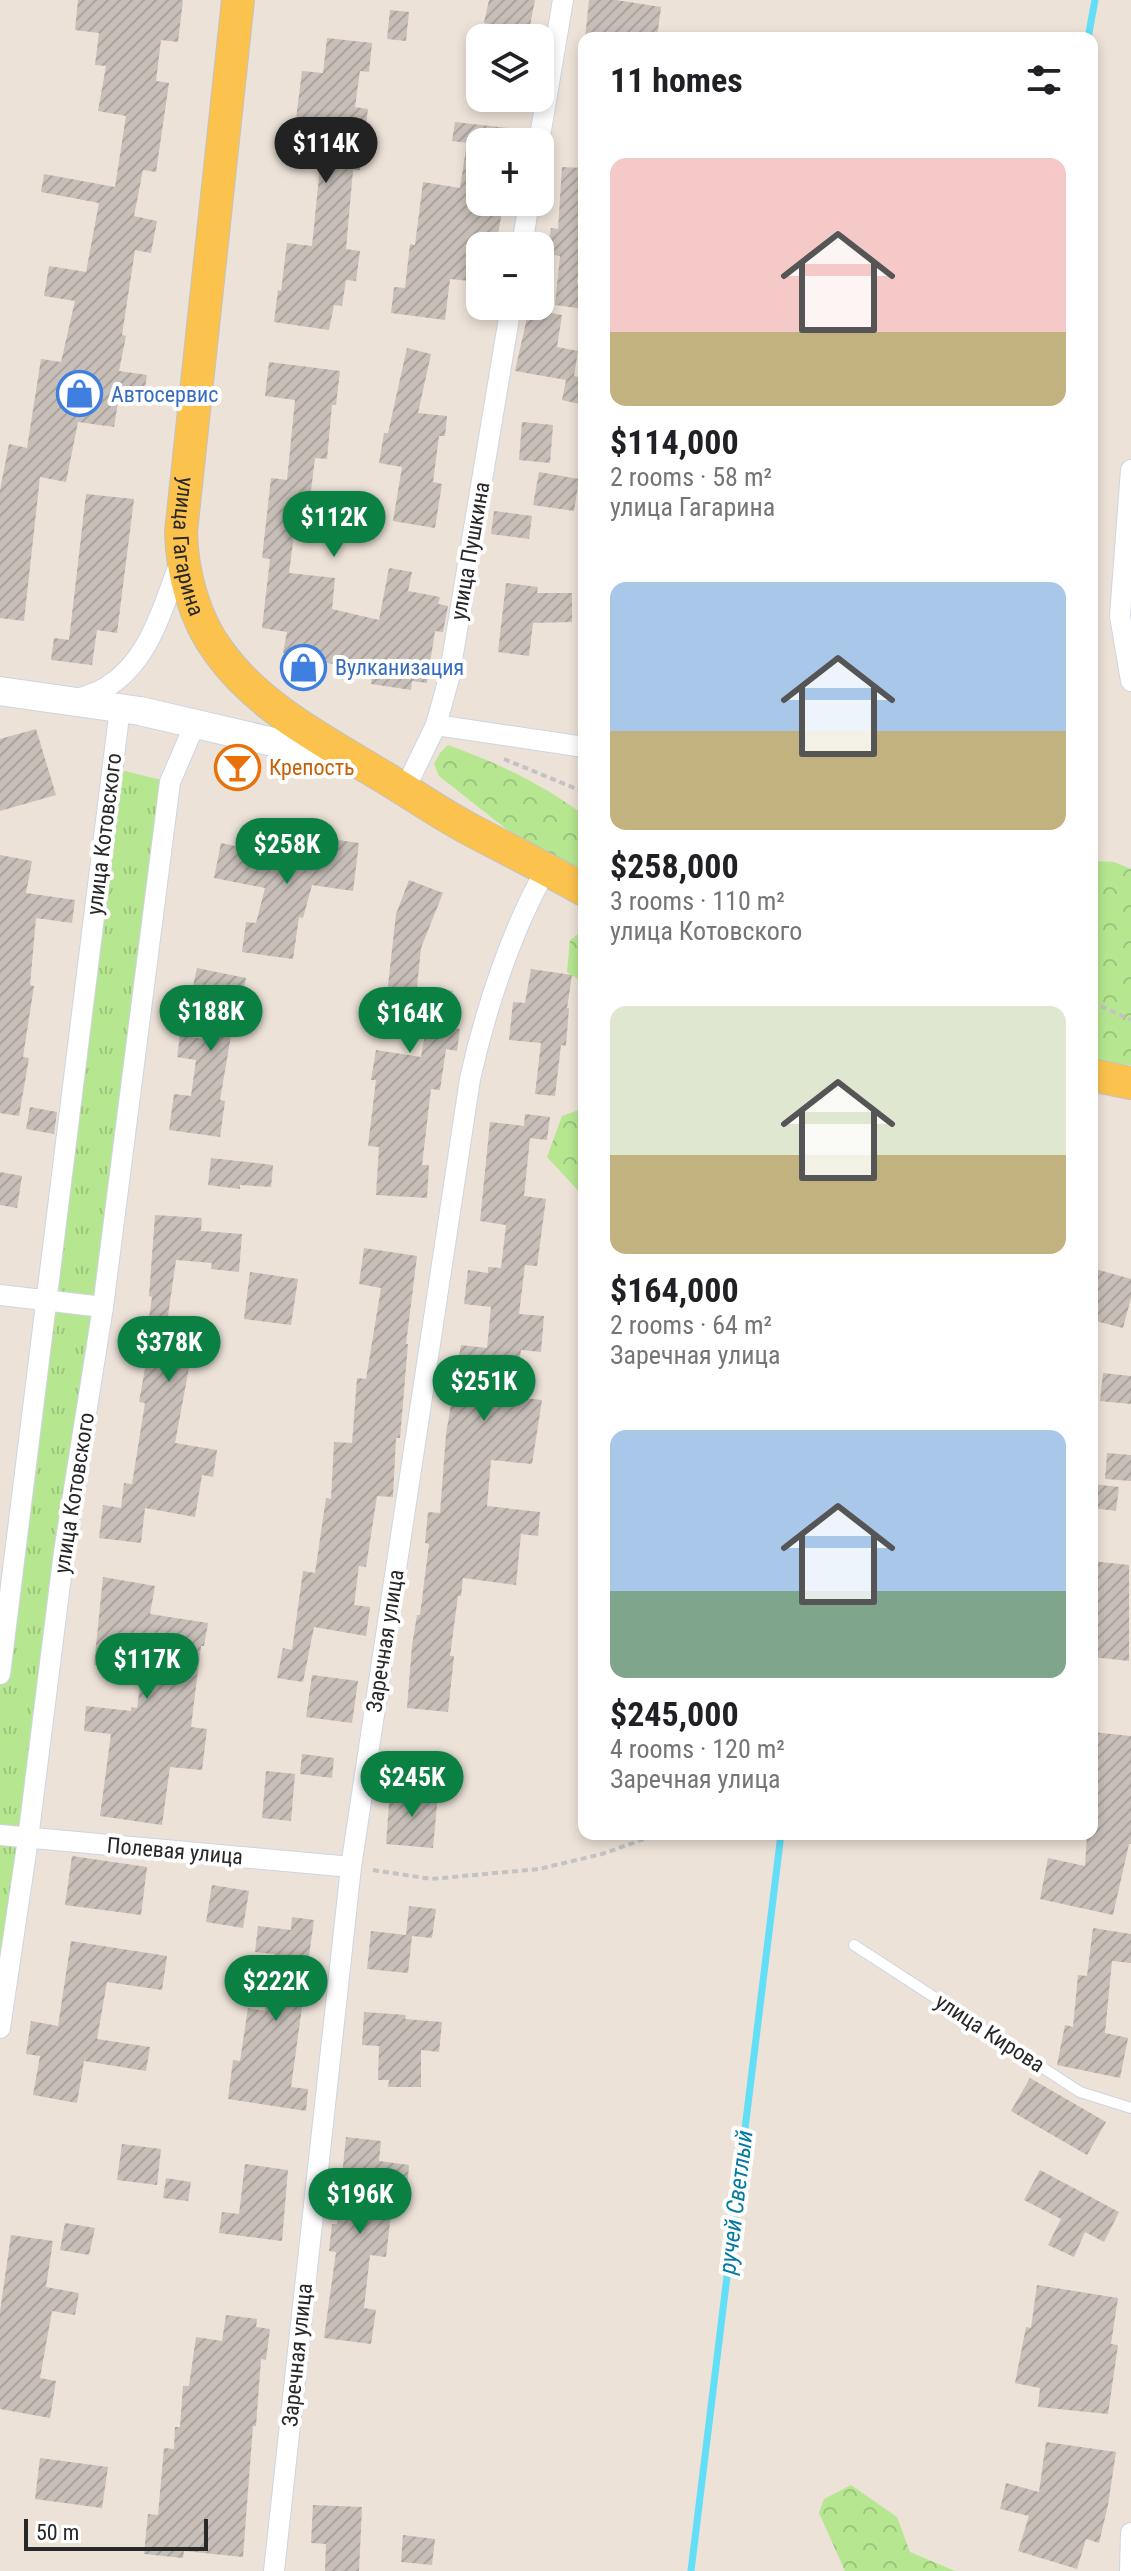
<!DOCTYPE html>
<meta charset="utf-8">
<style>
:root{--surface:#fff;--page:#f2f2f2;--text:#202124;--muted:#757577;--accent:#0b8043}
body{margin:0;font-family:"Roboto Condensed",sans-serif;background:var(--page);color:var(--text);height:100vh;display:flex;flex-direction:column;font-size:30px;white-space:nowrap}
*{box-sizing:border-box;margin:0}
p{font-size:26px;color:var(--muted)}
.icon{flex:none;width:44px;height:44px;fill:none;stroke:currentColor;stroke-width:2;stroke-linecap:round;stroke-linejoin:round}
.map{position:relative;flex:1;overflow:hidden}
.drawer{position:absolute;left:578px;top:32px;width:520px;height:1808px;display:flex;flex-direction:column;background:var(--surface);border-radius:16px;box-shadow:0 4px 12px #0003}
.drawer>*{flex:none}
.buttons{position:absolute;left:466px;top:24px;display:grid;gap:16px}
.buttons a{display:grid;place-items:center;width:88px;height:88px;border-radius:16px;background:var(--surface);box-shadow:0 4px 12px #0003;font-size:40px}
.scale{position:absolute;left:24px;bottom:20px;width:184px;box-sizing:border-box;padding-left:8px;border:4px solid #282828;border-top:0;font-size:22px;line-height:28px;white-space:nowrap;color:#282828;-webkit-text-stroke:6px #fff;paint-order:stroke}
.price{position:absolute;translate:-50% -68px;padding:0 18px;border-radius:28px;background:var(--accent);color:#fff;font-size:26px;line-height:52px;filter:drop-shadow(0 2px 4px #0008)}
.price::after{content:'';position:absolute;left:50%;top:48px;width:24px;height:18px;margin-left:-12px;background:inherit;clip-path:polygon(0 0,100% 0,50% 100%)}
.price.current{background:#222;color:#fff}
ul{padding:0;list-style:none}
li{display:grid;align-content:center;gap:16px;height:424px;padding:0 32px}
li span{display:grid;place-items:center;height:248px;border-radius:16px;color:#555}
li>.icon{margin-inline-start:auto}
span .icon{width:144px;height:144px;fill:#fffc;stroke-width:1}
li b{font-size:34px}
h2{display:flex;justify-content:space-between;align-items:center;height:96px;padding:0 32px;font-size:34px}
.map>svg:first-child{display:block}
</style>
<div class="map">
<svg width="1131" height="2571" viewBox="0 0 1131 2571">
<defs>
<pattern id="forest-crowns" width="20" height="18" patternUnits="userSpaceOnUse" patternTransform="scale(2)"><rect width="20" height="18" fill="#b6e790"/><path d="M2 6a3 3 0 1 1 6 0M12 15a3 3 0 1 1 6 0" fill="none" stroke="#9cc67c"/></pattern>
<pattern id="park-tufts" width="24" height="20" patternUnits="userSpaceOnUse" patternTransform="scale(2)"><rect width="24" height="20" fill="#b6e790"/><path d="M3 7l-1-3M5 7V3M7 7l1-3M15 17l-1-3M17 17v-4M19 17l1-3" fill="none" stroke="#9cc67c"/></pattern>
<pattern id="building-hatch" width="6" height="6" patternUnits="userSpaceOnUse" patternTransform="scale(2)"><rect width="6" height="6" fill="#c7bfb8"/><path d="M-1 1l2-2M0 6l6-6M5 7l2-2" fill="none" stroke="#aba49e"/></pattern>
</defs>
<rect width="100%" height="100%" fill="#ece2d8"/>
<g fill="url(#forest-crowns)">
<path d="M 448,745 C 498,763 542,784 584,815 L 584,878 L 543,858 L 439,776 L 434,764 L 440,753 Z"/>
<path d="M 1096,861 L 1114,862 L 1131,869 L 1131,1065 L 1092,1062 L 1092,865 Z"/>
<path d="M 584,930 L 584,983 L 567,972 L 570,940 Z"/>
<path d="M 584,1108 L 584,1197 L 547,1157 L 562,1116 Z"/>
<path d="M 851,2485 L 897,2517 L 910,2552 L 955,2571 L 845,2571 L 819,2513 L 824,2499 Z"/>
</g>
<path fill="url(#park-tufts)" d="M 112,768 L 170,782 L 0,2028 L 0,1674 Z"/>
<g fill="none" stroke-linecap="round" stroke-linejoin="round">
<g stroke="#62def7" stroke-width="7">
<path d="M 1088,38 L 1095,0"/>
<path d="M 691,2571 L 781,1834"/>
</g>
</g>
<g fill="url(#building-hatch)">
<path d="M 78,0 L 183,0 L 178,42 L 161,40 L 156,81 L 169,83 L 156,172 L 143,170 L 134,216 L 157,221 L 151,253 L 135,250 L 122,335 L 126,336 L 119,371 L 147,375 L 142,406 L 118,402 L 114,427 L 78,422 L 66,482 L 40,477 L 24,621 L 0,618 L 0,490 L 9,444 L 27,448 L 41,359 L 61,362 L 75,301 L 44,296 L 49,266 L 86,272 L 99,203 L 41,192 L 44,174 L 115,187 L 126,116 L 98,111 L 106,66 L 95,65 L 99,33 L 75,30 Z"/>
<path d="M 489,0 L 535,0 L 529,31 L 484,23 Z"/>
<path d="M 589,0 L 616,0 L 661,7 L 657,38 L 585,38 Z"/>
<path d="M 390,10 L 409,12 L 406,41 L 387,39 Z"/>
<path d="M 327,38 L 372,43 L 369,72 L 360,71 L 355,107 L 368,109 L 360,170 L 353,170 L 346,249 L 360,251 L 356,281 L 346,280 L 342,306 L 334,305 L 329,330 L 274,322 L 278,290 L 281,291 L 287,243 L 312,246 L 320,167 L 315,167 L 316,162 L 286,159 L 288,127 L 295,127 L 302,71 L 323,73 Z"/>
<path d="M 455,122 L 517,129 L 516,142 L 480,142 L 480,208 L 502,211 L 496,246 L 480,246 L 480,282 L 450,279 L 445,320 L 391,313 L 394,287 L 405,288 L 410,244 L 415,245 L 423,182 L 460,188 L 467,143 L 452,141 Z"/>
<path d="M 562,167 L 584,168 L 584,236 L 577,283 L 584,284 L 584,309 L 555,305 L 560,256 L 547,254 L 551,228 L 558,229 Z"/>
<path d="M 529,309 L 562,315 L 557,347 L 578,351 L 574,376 L 584,378 L 584,405 L 562,400 L 566,380 L 515,371 Z"/>
<path d="M 407,348 L 431,354 L 418,413 L 447,416 L 445,436 L 439,436 L 433,482 L 442,484 L 435,528 L 393,521 L 402,467 L 379,463 L 384,433 L 388,433 Z"/>
<path d="M 269,362 L 340,371 L 336,405 L 332,405 L 327,459 L 315,458 L 310,499 L 349,503 L 347,525 L 296,519 L 289,573 L 335,578 L 332,609 L 379,620 L 389,568 L 412,572 L 408,591 L 440,597 L 438,604 L 448,606 L 443,632 L 435,631 L 427,683 L 412,681 L 411,690 L 371,684 L 372,673 L 283,653 L 287,632 L 262,628 L 270,559 L 262,558 L 271,478 L 287,480 L 295,400 L 265,396 Z"/>
<path d="M 522,422 L 553,425 L 550,463 L 519,460 Z"/>
<path d="M 539,472 L 579,479 L 574,511 L 533,505 Z"/>
<path d="M 86,494 L 134,499 L 117,633 L 97,630 L 92,665 L 51,660 L 54,638 L 69,640 Z"/>
<path d="M 494,511 L 532,516 L 529,539 L 491,534 Z"/>
<path d="M 506,583 L 538,587 L 537,593 L 572,593 L 572,622 L 533,623 L 529,656 L 498,652 Z"/>
<path d="M 36,729 L 56,795 L 0,811 L 0,739 Z"/>
<path d="M 298,834 L 359,843 L 353,891 L 312,885 L 303,918 L 299,917 L 293,959 L 242,952 L 246,922 L 256,923 L 265,888 L 214,878 L 221,843 L 295,859 Z"/>
<path d="M 0,855 L 32,861 L 26,893 L 75,900 L 72,923 L 36,918 L 30,985 L 34,986 L 23,1057 L 29,1058 L 19,1116 L 0,1113 Z"/>
<path d="M 409,880 L 443,893 L 421,948 L 417,987 L 453,991 L 449,1027 L 460,1029 L 457,1051 L 446,1049 L 440,1090 L 431,1089 L 422,1165 L 429,1165 L 427,1198 L 376,1195 L 379,1147 L 368,1146 L 376,1080 L 371,1080 L 376,1050 L 421,1057 L 428,1017 L 385,1012 L 396,914 Z"/>
<path d="M 197,968 L 246,978 L 242,997 L 259,1000 L 254,1022 L 234,1018 L 220,1100 L 225,1101 L 220,1137 L 169,1130 L 174,1094 L 191,1096 L 196,1060 L 177,1057 L 180,1035 L 204,1039 L 210,999 L 191,995 Z"/>
<path d="M 531,969 L 572,975 L 567,1008 L 569,1008 L 566,1046 L 561,1045 L 555,1096 L 535,1094 L 541,1043 L 509,1040 L 513,1002 L 525,1003 Z"/>
<path d="M 30,1107 L 57,1112 L 54,1134 L 26,1129 Z"/>
<path d="M 525,1114 L 550,1117 L 547,1140 L 530,1138 L 524,1196 L 546,1199 L 537,1266 L 525,1265 L 519,1314 L 544,1316 L 541,1352 L 521,1350 L 514,1397 L 542,1400 L 532,1464 L 491,1460 L 487,1506 L 540,1512 L 538,1536 L 521,1534 L 516,1585 L 463,1578 L 461,1596 L 458,1596 L 450,1656 L 454,1656 L 448,1712 L 407,1708 L 412,1646 L 417,1615 L 420,1615 L 429,1544 L 425,1543 L 428,1512 L 440,1513 L 446,1434 L 461,1345 L 487,1348 L 491,1307 L 464,1304 L 468,1270 L 488,1273 L 488,1267 L 501,1268 L 506,1225 L 480,1221 L 490,1122 L 524,1126 Z"/>
<path d="M 211,1158 L 273,1165 L 271,1187 L 240,1185 L 240,1189 L 208,1185 Z"/>
<path d="M 0,1172 L 22,1176 L 17,1208 L 0,1205 Z"/>
<path d="M 155,1215 L 202,1218 L 201,1231 L 242,1234 L 239,1272 L 211,1269 L 212,1263 L 176,1260 L 168,1316 L 209,1321 L 205,1347 L 193,1346 L 175,1443 L 217,1450 L 213,1477 L 202,1475 L 195,1517 L 145,1508 L 141,1543 L 99,1538 L 103,1505 L 121,1508 L 124,1483 L 132,1484 L 145,1403 L 139,1402 L 150,1340 L 146,1339 L 152,1297 L 149,1296 Z"/>
<path d="M 364,1248 L 417,1256 L 406,1344 L 408,1344 L 400,1438 L 396,1438 L 393,1497 L 377,1496 L 366,1567 L 359,1566 L 354,1605 L 370,1607 L 366,1636 L 314,1627 L 303,1682 L 277,1678 L 283,1648 L 292,1650 L 303,1571 L 315,1573 L 326,1498 L 331,1499 L 334,1442 L 352,1443 L 357,1378 L 366,1379 L 381,1288 L 359,1284 Z"/>
<path d="M 1092,1268 L 1131,1279 L 1131,1298 L 1123,1328 L 1092,1320 Z"/>
<path d="M 250,1272 L 298,1279 L 291,1325 L 244,1319 Z"/>
<path d="M 1103,1373 L 1131,1376 L 1131,1404 L 1100,1401 Z"/>
<path d="M 1107,1453 L 1131,1455 L 1131,1481 L 1105,1479 Z"/>
<path d="M 1092,1484 L 1119,1487 L 1116,1511 L 1092,1508 Z"/>
<path d="M 1092,1561 L 1129,1565 L 1129,1661 L 1092,1657 Z"/>
<path d="M 103,1577 L 155,1586 L 150,1614 L 208,1623 L 204,1646 L 201,1646 L 191,1727 L 207,1729 L 202,1770 L 170,1767 L 162,1825 L 100,1816 L 111,1734 L 84,1731 L 86,1706 L 131,1711 L 131,1707 L 137,1708 L 142,1671 L 94,1665 Z"/>
<path d="M 312,1675 L 358,1681 L 352,1723 L 306,1717 Z"/>
<path d="M 1092,1732 L 1131,1736 L 1131,1844 L 1129,1844 L 1113,1915 L 1040,1899 L 1048,1858 L 1085,1866 L 1087,1834 L 1092,1834 Z"/>
<path d="M 302,1754 L 334,1758 L 332,1778 L 300,1774 Z"/>
<path d="M 266,1771 L 295,1774 L 291,1821 L 262,1818 Z"/>
<path d="M 390,1790 L 438,1794 L 433,1848 L 386,1844 Z"/>
<path d="M 72,1856 L 147,1867 L 141,1915 L 65,1905 Z"/>
<path d="M 212,1885 L 249,1891 L 243,1928 L 206,1922 Z"/>
<path d="M 409,1906 L 436,1909 L 432,1938 L 412,1936 L 408,1973 L 367,1969 L 371,1931 L 406,1935 Z"/>
<path d="M 292,1917 L 314,1920 L 291,2087 L 308,2089 L 306,2111 L 228,2099 L 233,2060 L 240,2061 L 248,2008 L 265,2011 L 274,1954 L 255,1952 L 258,1926 L 291,1930 Z"/>
<path d="M 1093,1928 L 1131,1934 L 1131,1963 L 1112,1961 L 1105,2033 L 1128,2038 L 1120,2078 L 1057,2065 L 1065,2025 L 1073,2027 L 1078,1975 L 1087,1976 Z"/>
<path d="M 71,1941 L 167,1956 L 162,1990 L 107,1982 L 97,2039 L 150,2047 L 146,2071 L 84,2061 L 77,2103 L 33,2095 L 40,2056 L 26,2054 L 31,2021 L 58,2026 Z"/>
<path d="M 364,2012 L 406,2015 L 405,2019 L 442,2022 L 439,2052 L 421,2050 L 421,2087 L 388,2087 L 389,2080 L 378,2080 L 379,2046 L 362,2045 Z"/>
<path d="M 1030,2078 L 1106,2122 L 1087,2155 L 1011,2111 Z"/>
<path d="M 346,2137 L 381,2141 L 379,2161 L 409,2165 L 407,2189 L 394,2187 L 386,2257 L 370,2255 L 364,2308 L 376,2310 L 371,2344 L 324,2338 L 336,2252 L 329,2251 L 332,2224 L 337,2224 Z"/>
<path d="M 122,2144 L 161,2149 L 157,2185 L 117,2180 Z"/>
<path d="M 245,2164 L 288,2170 L 282,2241 L 219,2233 L 222,2212 L 239,2214 Z"/>
<path d="M 1040,2170 L 1119,2212 L 1104,2242 L 1085,2232 L 1074,2257 L 1048,2245 L 1061,2219 L 1024,2200 Z"/>
<path d="M 166,2178 L 191,2182 L 188,2201 L 163,2198 Z"/>
<path d="M 65,2223 L 95,2228 L 89,2255 L 60,2250 Z"/>
<path d="M 11,2235 L 53,2241 L 46,2287 L 79,2293 L 75,2315 L 52,2311 L 40,2378 L 56,2381 L 50,2418 L 0,2409 L 0,2312 Z"/>
<path d="M 1037,2285 L 1118,2298 L 1111,2344 L 1118,2345 L 1108,2414 L 1038,2407 L 1040,2388 L 1015,2383 L 1026,2327 L 1031,2328 Z"/>
<path d="M 226,2315 L 257,2319 L 256,2327 L 270,2329 L 266,2360 L 261,2359 L 256,2426 L 253,2426 L 243,2557 L 184,2551 L 183,2558 L 144,2554 L 148,2514 L 158,2515 L 164,2448 L 174,2449 L 175,2427 L 180,2427 L 183,2386 L 189,2386 L 196,2337 L 222,2341 Z"/>
<path d="M 1046,2442 L 1116,2452 L 1108,2505 L 1099,2543 L 1086,2539 L 1077,2569 L 1018,2551 L 1029,2516 L 1000,2509 L 1006,2483 L 1039,2492 Z"/>
<path d="M 40,2458 L 108,2467 L 102,2508 L 35,2499 Z"/>
<path d="M 313,2505 L 362,2507 L 359,2571 L 325,2571 L 326,2544 L 311,2543 Z"/>
<path d="M 403,2535 L 435,2539 L 432,2565 L 401,2562 Z"/>
</g>
<g fill="none" stroke-linecap="round" stroke-linejoin="round">
<defs>
<path id="lane" d="M 854,1945 L 1080,2092 L 1131,2108"/>
<g id="street">
<path d="M 539,142 L 563,0"/>
<path d="M 522,246 L 529,202"/>
<path d="M 1131,470 L 1120,616 L 1131,681"/>
<path d="M 74,700 C 83,697 95,694 103,689 C 149,664 163,607 180,562"/>
<path d="M 436,725 L 584,747"/>
<path d="M 405,789 L 436,725 L 449,678 L 511,306"/>
<path d="M 0,1295 L 103,1307"/>
<path d="M 0,1674 L 120,708"/>
<path d="M 0,1835 L 351,1867"/>
<path d="M 0,2028 L 28,1839 L 64,1552 L 103,1307 L 170,782 L 195,724"/>
<path d="M 274,2571 L 351,1867 L 470,1079 C 485,1011 512,928 547,868"/>
<path d="M 1130,2571 L 1131,2533"/>
</g>
<path id="secondary" d="M 0,691 L 140,711 L 342,758"/>
<g id="primary">
<path id="s1" d="M 238,0 L 181,532 C 182,572 194,619 219,652 C 257,705 317,737 372,770 C 405,789 437,812 471,830 C 509,850 547,869 584,890"/>
<path d="M 1092,1075 L 1131,1083"/>
</g>
</defs>
<use href="#lane" stroke="#cdd4e3" stroke-width="12"/>
<use href="#street" stroke="#cdd4e3" stroke-width="22"/>
<use href="#secondary" stroke="#cdd4e3" stroke-width="30"/>
<use href="#primary" stroke="#c3c3c3" stroke-width="34"/>
<g stroke="#c3c3c3" stroke-width="4" stroke-dasharray="6 4" stroke-linecap="butt">
<path d="M 504,759 L 584,792"/>
<path d="M 1092,1002 L 1131,1020"/>
<path d="M 373,1870 L 431,1879 L 539,1869 L 602,1854 L 658,1834"/>
</g>
<use href="#lane" stroke="#fff" stroke-width="10"/>
<use href="#street" stroke="#fff" stroke-width="20"/>
<use href="#secondary" stroke="#fff" stroke-width="28"/>
<use href="#primary" stroke="#fbc24e" stroke-width="32"/>
</g>
<defs>
<symbol id="shop-ring" viewBox="-11 -11 22 22"><circle r="9.5" fill="#fff" stroke="#3f7fe0" stroke-width="1.5"/><path d="M-5-2.5h2.3a2.7 3.5 0 0 1 5.4 0H5L5.5 6h-11ZM-1.5-2.5h3a1.5 2.3 0 0 0-3 0Z" fill="#3f7fe0"/></symbol>
<symbol id="bar-ring" viewBox="-11 -11 22 22"><circle r="9.5" fill="#fff" stroke="#e8710a" stroke-width="1.5"/><path d="M-6-5H6L.8 .8V4.5H3.5V6h-7V4.5H-.8V.8Z" fill="#e8710a"/></symbol>
</defs>
<g fill-rule="evenodd">
<use href="#shop-ring" x="54" y="368" width="51" height="51"/>
<use href="#shop-ring" x="278" y="642" width="51" height="51"/>
<use href="#bar-ring" x="212" y="742" width="51" height="51"/>
</g>
<g text-anchor="middle" dominant-baseline="central" stroke-width="8" stroke-linejoin="round" paint-order="stroke">
<g font-size="22" fill="#366cbe" stroke="#fff" text-anchor="start">
<text x="111" y="394">Автосервис</text>
<text x="335" y="667">Вулканизация</text>
</g>
<g font-size="22" fill="#282828" stroke="#fff">
<text stroke="none"><textPath href="#s1" startOffset="550">улица Гагарина</textPath></text>
<text transform="translate(470 551) rotate(-80)">улица Пушкина</text>
<text transform="translate(104 834) rotate(-83)">улица Котовского</text>
<text transform="translate(74 1493) rotate(-81)">улица Котовского</text>
<text transform="translate(385 1641) rotate(-81)">Заречная улица</text>
<text transform="translate(175 1851) rotate(5)">Полевая улица</text>
<text transform="translate(990 2033) rotate(33)">улица Кирова</text>
<text transform="translate(297 2355) rotate(-84)">Заречная улица</text>
</g>
<g font-size="22" fill="#c56008" stroke="#fff" text-anchor="start">
<text x="269" y="767">Крепость</text>
</g>
<g font-size="24" font-style="italic" fill="#037aa1" stroke="#fff">
<text transform="translate(736 2202) rotate(-83)">ручей Светлый</text>
</g>
</g>
</svg>
<div class="buttons">
<a><svg class="icon" aria-label="layers" viewBox="0 0 24 24"><path d="M12 4l9 5-9 5-9-5zM3 14l9 5 9-5"/></svg></a>
<a>+</a>
<a>−</a>
</div>
<div class="scale">50 m</div>
<b class="price current" style="left:326px;top:185px">$114K</b>
<b class="price" style="left:334px;top:559px">$112K</b>
<b class="price" style="left:287px;top:886px">$258K</b>
<b class="price" style="left:211px;top:1053px">$188K</b>
<b class="price" style="left:410px;top:1055px">$164K</b>
<b class="price" style="left:169px;top:1384px">$378K</b>
<b class="price" style="left:484px;top:1423px">$251K</b>
<b class="price" style="left:147px;top:1701px">$117K</b>
<b class="price" style="left:412px;top:1819px">$245K</b>
<b class="price" style="left:276px;top:2023px">$222K</b>
<b class="price" style="left:360px;top:2236px">$196K</b>
<section class="drawer">
<h2>11 homes<svg class="icon" aria-label="filters" viewBox="0 0 24 24"><path d="M4 7h16M4 17h16"/><circle cx="9" cy="7" r="2"/><circle cx="15" cy="17" r="2"/></svg></h2>
<ul>
<li><span style="background:linear-gradient(#f6c9c9 70%,#c2b280 0)"><svg class="icon" aria-label="home" viewBox="0 0 24 24"><path d="M3 11l9-7 9 7M6 9v11h12V9"/></svg></span><div><b>$114,000</b><p>2 rooms · 58 m²</p><p>улица Гагарина</p></div></li>
<li><span style="background:linear-gradient(#a9c7e8 60%,#c2b280 0)"><svg class="icon" aria-label="home" viewBox="0 0 24 24"><path d="M3 11l9-7 9 7M6 9v11h12V9"/></svg></span><div><b>$258,000</b><p>3 rooms · 110 m²</p><p>улица Котовского</p></div></li>
<li><span style="background:linear-gradient(#dfe7d0 60%,#c2b280 0)"><svg class="icon" aria-label="home" viewBox="0 0 24 24"><path d="M3 11l9-7 9 7M6 9v11h12V9"/></svg></span><div><b>$164,000</b><p>2 rooms · 64 m²</p><p>Заречная улица</p></div></li>
<li><span style="background:linear-gradient(#a9c7e8 65%,#7fa58c 0)"><svg class="icon" aria-label="home" viewBox="0 0 24 24"><path d="M3 11l9-7 9 7M6 9v11h12V9"/></svg></span><div><b>$245,000</b><p>4 rooms · 120 m²</p><p>Заречная улица</p></div></li>
</ul>
</section>
</div>
